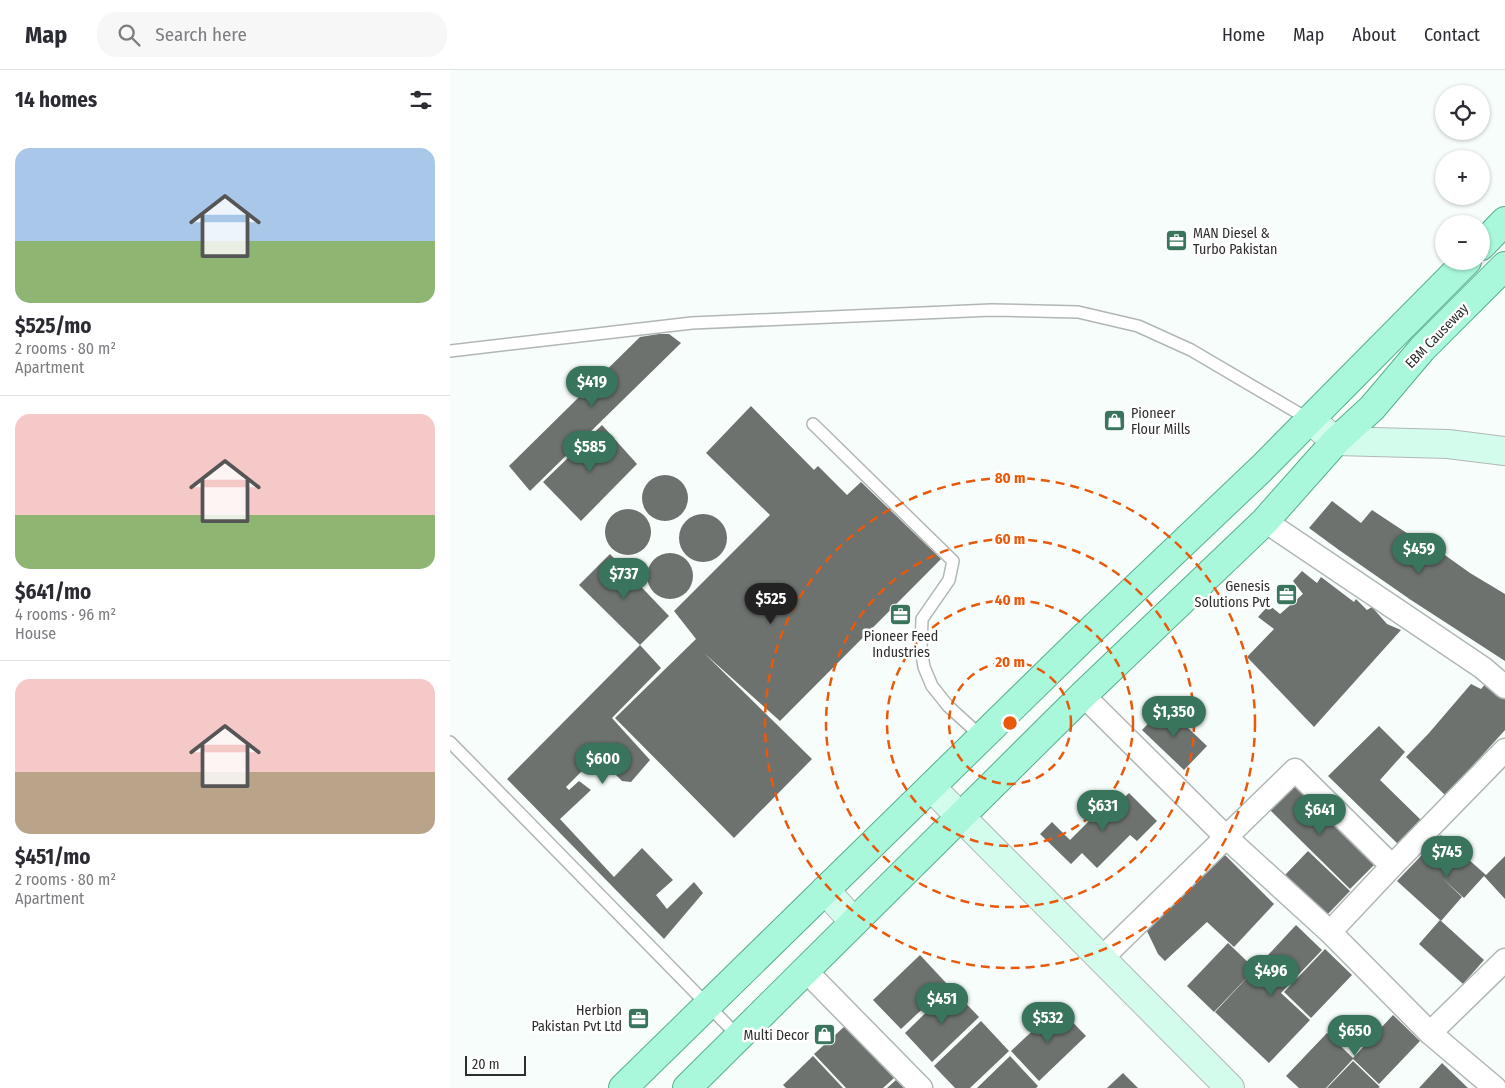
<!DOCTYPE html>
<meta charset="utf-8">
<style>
:root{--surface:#fff;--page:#f7f7f7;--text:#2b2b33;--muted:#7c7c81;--line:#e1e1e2;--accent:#39745d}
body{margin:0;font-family:"Fira Sans Condensed",sans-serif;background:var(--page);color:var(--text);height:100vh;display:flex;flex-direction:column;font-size:19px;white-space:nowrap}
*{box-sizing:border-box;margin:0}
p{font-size:16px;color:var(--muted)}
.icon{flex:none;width:28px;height:28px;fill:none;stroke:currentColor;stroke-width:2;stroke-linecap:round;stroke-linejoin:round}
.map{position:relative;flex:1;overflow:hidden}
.panel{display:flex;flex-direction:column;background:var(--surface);width:450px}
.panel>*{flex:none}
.tools{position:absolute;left:985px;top:15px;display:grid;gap:10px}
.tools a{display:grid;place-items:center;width:55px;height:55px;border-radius:50%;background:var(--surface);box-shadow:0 1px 4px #0004;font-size:25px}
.scale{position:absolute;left:15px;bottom:12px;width:61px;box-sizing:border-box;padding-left:5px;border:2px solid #2c2e2d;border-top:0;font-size:14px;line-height:18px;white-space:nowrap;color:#2c2e2d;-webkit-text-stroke:4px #fff;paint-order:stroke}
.price{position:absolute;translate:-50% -42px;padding:0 11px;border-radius:18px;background:var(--accent);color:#fff;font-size:16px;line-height:32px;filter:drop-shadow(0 1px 2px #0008)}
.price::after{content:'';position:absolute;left:50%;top:30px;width:15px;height:11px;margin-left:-8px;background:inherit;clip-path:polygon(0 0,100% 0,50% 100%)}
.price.active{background:#222;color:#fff}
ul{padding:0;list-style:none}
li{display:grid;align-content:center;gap:10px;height:265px;padding:0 15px}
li+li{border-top:1px solid var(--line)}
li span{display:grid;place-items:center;height:155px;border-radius:15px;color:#555}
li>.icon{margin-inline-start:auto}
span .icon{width:90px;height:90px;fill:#fffc;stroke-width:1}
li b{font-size:21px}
h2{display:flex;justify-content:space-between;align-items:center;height:60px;padding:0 15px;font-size:21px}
header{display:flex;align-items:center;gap:30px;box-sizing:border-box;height:70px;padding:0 25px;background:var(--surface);border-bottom:1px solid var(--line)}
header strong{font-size:24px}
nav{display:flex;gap:28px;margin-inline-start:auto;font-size:18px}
.search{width:350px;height:45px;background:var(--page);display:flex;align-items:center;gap:12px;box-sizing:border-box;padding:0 18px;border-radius:20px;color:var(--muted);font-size:19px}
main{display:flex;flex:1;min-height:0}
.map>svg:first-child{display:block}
</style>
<header>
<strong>Map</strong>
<div class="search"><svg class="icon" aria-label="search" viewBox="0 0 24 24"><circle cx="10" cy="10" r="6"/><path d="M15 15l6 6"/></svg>Search here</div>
<nav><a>Home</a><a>Map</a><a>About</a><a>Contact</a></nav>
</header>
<main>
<section class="panel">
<h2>14 homes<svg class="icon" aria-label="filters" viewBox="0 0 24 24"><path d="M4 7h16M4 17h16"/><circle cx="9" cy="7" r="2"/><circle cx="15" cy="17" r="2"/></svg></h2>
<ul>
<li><span style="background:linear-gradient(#a9c7e8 60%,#8fb573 0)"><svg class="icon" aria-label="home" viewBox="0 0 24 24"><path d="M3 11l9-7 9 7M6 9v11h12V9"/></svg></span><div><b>$525/mo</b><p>2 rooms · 80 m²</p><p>Apartment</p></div></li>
<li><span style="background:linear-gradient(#f6c9c9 65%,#8fb573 0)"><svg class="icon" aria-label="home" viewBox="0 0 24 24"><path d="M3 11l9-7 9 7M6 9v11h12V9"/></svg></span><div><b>$641/mo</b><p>4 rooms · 96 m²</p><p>House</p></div></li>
<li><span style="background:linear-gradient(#f6c9c9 60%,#b9a48a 0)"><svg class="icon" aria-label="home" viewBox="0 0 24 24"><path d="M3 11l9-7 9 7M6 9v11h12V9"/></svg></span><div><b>$451/mo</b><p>2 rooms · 80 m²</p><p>Apartment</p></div></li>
</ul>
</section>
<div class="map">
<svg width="1055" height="1018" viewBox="0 0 1055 1018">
<rect width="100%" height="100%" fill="#f7fdfa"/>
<g fill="#6d726f">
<path d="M 209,264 L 219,264 L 231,273 L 80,421 L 59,396 L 190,267 Z"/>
<path d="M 301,336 L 364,400 L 368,396 L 397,425 L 411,412 L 491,489 L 330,651 L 254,583 L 362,689 L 284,768 L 165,648 L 246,569 L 224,541 L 320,445 L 256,383 Z"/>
<path d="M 152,355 L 187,394 L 131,451 L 93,412 Z"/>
<circle cx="215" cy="428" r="23"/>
<path d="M 882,431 L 911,453 L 922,440 L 990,485 L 992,483 L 1020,503 L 1055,524 L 1055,591 L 961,530 L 889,480 L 859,458 Z"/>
<circle cx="178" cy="462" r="23"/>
<circle cx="253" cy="468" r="24"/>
<circle cx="220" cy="506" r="23"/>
<path d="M 160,484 L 219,546 L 190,575 L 129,515 Z"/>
<path d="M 852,501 L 867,513 L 871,507 L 904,532 L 906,529 L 917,540 L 922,537 L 937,554 L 951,560 L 864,657 L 797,587 L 824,559 L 808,547 L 819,535 L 830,544 L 853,524 L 843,511 Z"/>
<path d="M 190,575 L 211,598 L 162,648 L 200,690 L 181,712 L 172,711 L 147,686 L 116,717 L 119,720 L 129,711 L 141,720 L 110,749 L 164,807 L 192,778 L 223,810 L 206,825 L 217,839 L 244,812 L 253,823 L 214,869 L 57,709 Z"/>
<path d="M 1037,612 L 1055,628 L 1055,660 L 1018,701 L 1021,704 L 998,728 L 956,687 L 979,663 L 1021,614 L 1031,619 Z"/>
<path d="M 715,636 L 757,676 L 734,700 L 692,660 Z"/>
<path d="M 929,656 L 955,682 L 930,710 L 972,751 L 949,775 L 878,706 Z"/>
<path d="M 840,712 L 924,795 L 900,819 L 817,737 Z"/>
<path d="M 679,723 L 707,751 L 687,771 L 680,765 L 647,798 L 632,783 L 621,794 L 590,764 L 602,752 L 620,770 L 659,731 L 665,736 Z"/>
<path d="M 991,765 L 1036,805 L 1055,786 L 1055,829 L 1034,806 L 1014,828 L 991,807 L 1012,827 L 991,851 L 947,811 Z"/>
<path d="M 858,781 L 900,821 L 877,845 L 835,805 Z"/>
<path d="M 772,782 L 824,834 L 784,877 L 757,852 L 715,891 L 708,884 L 696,859 Z"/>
<path d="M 990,850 L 1034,890 L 1013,914 L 969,874 Z"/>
<path d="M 846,855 L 872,880 L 831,923 L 860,950 L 819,993 L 765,942 Z"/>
<path d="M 778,873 L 805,899 L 764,942 L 737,916 Z"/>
<path d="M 875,879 L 902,905 L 861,948 L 834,922 Z"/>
<path d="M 470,885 L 498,915 L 451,959 L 423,930 Z"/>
<path d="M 501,918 L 529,947 L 482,992 L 455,963 Z"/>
<path d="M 608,937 L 636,966 L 589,1011 L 561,981 Z"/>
<path d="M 943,945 L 970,971 L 929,1014 L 903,989 L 876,1018 L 849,1018 L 836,1006 L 877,963 L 903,988 Z"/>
<path d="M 531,951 L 559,981 L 520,1018 L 505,1018 L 484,996 Z"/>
<path d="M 395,956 L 444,1008 L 433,1018 L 396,1018 L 364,984 Z"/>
<path d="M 363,986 L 393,1018 L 336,1018 L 333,1015 Z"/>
<path d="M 560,986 L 588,1016 L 586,1018 L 527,1018 Z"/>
<path d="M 903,991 L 930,1017 L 928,1018 L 877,1018 Z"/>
<path d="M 992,993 L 1018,1018 L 969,1018 Z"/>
<path d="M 673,1003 L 688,1018 L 657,1018 Z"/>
<path d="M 446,1010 L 454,1018 L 437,1018 Z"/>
</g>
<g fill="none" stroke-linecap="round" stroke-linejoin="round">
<defs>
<g id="lane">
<path d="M 0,281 L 242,253 L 541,240 L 628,242 L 688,256 L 741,280 L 860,350"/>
<path d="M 363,354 L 503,491 L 499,510 L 472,549 L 471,578 L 474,597 L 482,616 L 498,636 L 532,667"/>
<path d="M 0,672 L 289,967"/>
</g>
<g id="street">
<path d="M 815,451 L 1033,598 L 1055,617"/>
<path d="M 633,625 L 777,768 L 880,862 L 980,963 L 1045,1018"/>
<path d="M 880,862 L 942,796 L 1055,680"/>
<path d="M 652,888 L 845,700 L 942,796"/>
<path d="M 355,900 L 471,1018"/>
<path d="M 980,963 L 1055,890"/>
</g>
<g id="secondary">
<path d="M 860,350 L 886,371 L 998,374 L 1055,381"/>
<path d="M 481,717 L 780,1018"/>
<path d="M 375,820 L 404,852"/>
</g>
<g id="primary">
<path d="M 1031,176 L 1055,151"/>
<path d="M 173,1018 L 632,569 L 811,399 L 1017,191"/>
<path d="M 237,1018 L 633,625 L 815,451 L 886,371 L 922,338 L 972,279 L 1055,196"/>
</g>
</defs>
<use href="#lane" stroke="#b1b7b5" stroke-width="14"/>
<use href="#street" stroke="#b1b7b5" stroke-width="25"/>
<use href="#secondary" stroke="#b1b7b5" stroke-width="30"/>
<use href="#primary" stroke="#58af8e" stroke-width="30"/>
<use href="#lane" stroke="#fff" stroke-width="11"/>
<use href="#street" stroke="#fff" stroke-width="22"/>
<use href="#secondary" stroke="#d4fced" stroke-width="28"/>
<use href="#primary" stroke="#a9f8db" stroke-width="28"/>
</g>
<g fill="none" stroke="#e8590c" stroke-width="2.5" stroke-dasharray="9 6">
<circle cx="560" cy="653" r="61"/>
<circle cx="560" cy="653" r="123"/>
<circle cx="560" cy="653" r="184"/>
<circle cx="560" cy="653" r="245"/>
</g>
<defs>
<symbol id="office-square" viewBox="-11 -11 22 22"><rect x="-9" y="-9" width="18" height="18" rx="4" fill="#39745d" stroke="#fff"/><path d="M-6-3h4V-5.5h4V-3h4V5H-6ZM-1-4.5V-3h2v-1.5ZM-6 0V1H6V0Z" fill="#fff"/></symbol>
<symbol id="shop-square" viewBox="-11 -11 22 22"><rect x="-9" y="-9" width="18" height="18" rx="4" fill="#39745d" stroke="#fff"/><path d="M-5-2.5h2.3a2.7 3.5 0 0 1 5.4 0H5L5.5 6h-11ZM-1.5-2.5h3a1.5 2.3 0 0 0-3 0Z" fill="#fff"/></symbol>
</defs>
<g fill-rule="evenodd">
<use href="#office-square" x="714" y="158" width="25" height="25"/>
<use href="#shop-square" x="652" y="338" width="25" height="25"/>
<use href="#office-square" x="824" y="512" width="25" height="25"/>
<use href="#office-square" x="438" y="532" width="25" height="25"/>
<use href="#office-square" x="176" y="936" width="25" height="25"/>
<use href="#shop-square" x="362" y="952" width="25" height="25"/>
</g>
<g text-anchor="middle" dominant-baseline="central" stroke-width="5" stroke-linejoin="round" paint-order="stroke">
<g font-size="14" fill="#2c2e2d" stroke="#fff" text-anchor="end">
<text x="743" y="163" text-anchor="start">MAN Diesel &amp;<tspan x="743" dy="16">Turbo Pakistan</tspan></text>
<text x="681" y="343" text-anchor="start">Pioneer<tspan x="681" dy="16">Flour Mills</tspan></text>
<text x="820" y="516">Genesis<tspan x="820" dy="16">Solutions Pvt</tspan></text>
<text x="451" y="566" text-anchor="middle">Pioneer Feed<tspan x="451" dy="16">Industries</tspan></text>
<text x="172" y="940">Herbion<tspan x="172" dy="16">Pakistan Pvt Ltd</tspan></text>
<text x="359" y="965">Multi Decor</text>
</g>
<g font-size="14" fill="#2c2e2d" stroke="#fff">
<text transform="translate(987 266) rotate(-46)">EBM Causeway</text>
</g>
</g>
<circle cx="560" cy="653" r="8" fill="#e8590c" stroke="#fff" stroke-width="2.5"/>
<g font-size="15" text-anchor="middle" font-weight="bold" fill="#e8590c" stroke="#fff" stroke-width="5" stroke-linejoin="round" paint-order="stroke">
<text x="560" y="413">80 m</text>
<text x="560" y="474">60 m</text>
<text x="560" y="535">40 m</text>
<text x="560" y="597">20 m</text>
</g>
</svg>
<div class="tools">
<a><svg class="icon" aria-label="locate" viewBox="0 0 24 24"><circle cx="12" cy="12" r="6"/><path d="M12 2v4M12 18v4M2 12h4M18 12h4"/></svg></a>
<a>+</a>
<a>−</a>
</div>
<div class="scale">20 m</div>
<b class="price" style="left:142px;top:338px">$419</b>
<b class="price" style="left:140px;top:403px">$585</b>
<b class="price" style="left:969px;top:505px">$459</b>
<b class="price" style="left:174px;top:530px">$737</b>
<b class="price active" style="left:321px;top:555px">$525</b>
<b class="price" style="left:724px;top:668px">$1,350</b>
<b class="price" style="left:153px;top:715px">$600</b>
<b class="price" style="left:653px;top:762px">$631</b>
<b class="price" style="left:870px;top:766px">$641</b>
<b class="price" style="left:997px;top:808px">$745</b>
<b class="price" style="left:821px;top:927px">$496</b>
<b class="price" style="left:492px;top:955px">$451</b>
<b class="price" style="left:598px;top:974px">$532</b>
<b class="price" style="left:905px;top:987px">$650</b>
</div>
</main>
